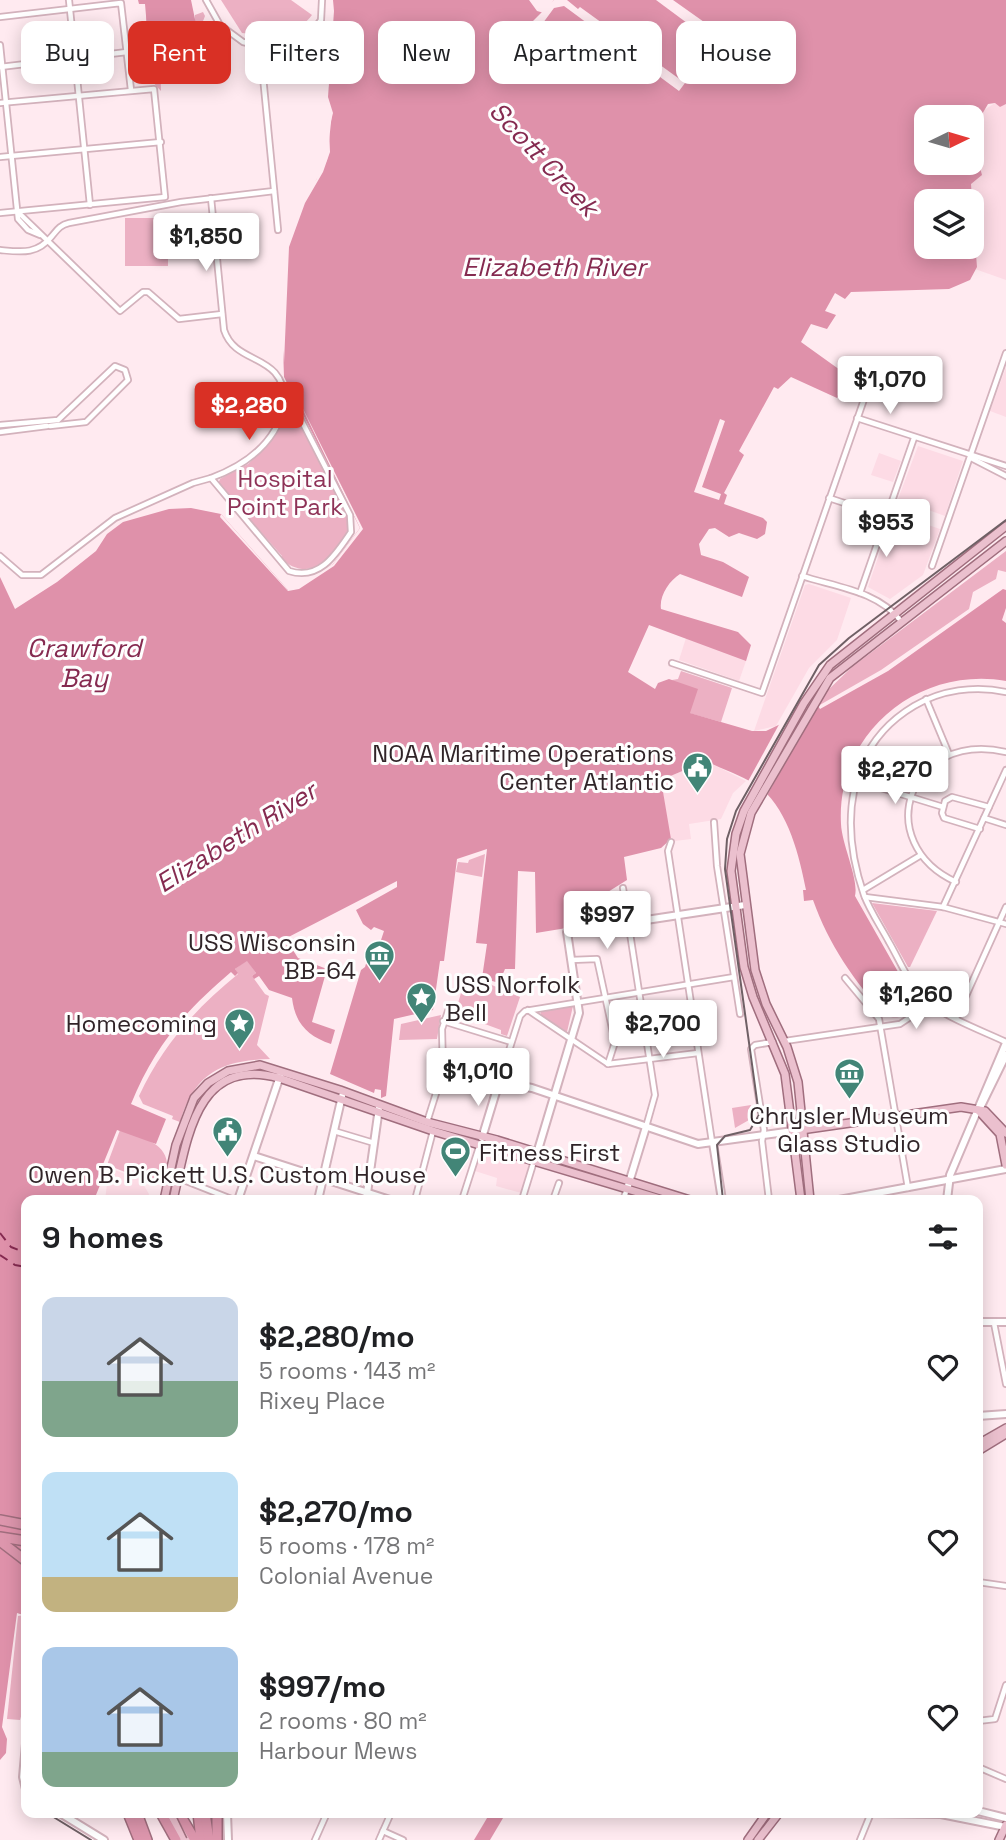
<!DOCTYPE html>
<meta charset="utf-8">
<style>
:root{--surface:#fff;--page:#f6f6f6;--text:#202124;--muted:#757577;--accent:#d93025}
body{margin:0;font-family:"Space Grotesk",sans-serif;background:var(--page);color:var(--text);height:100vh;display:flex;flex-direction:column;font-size:26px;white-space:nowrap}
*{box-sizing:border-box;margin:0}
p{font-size:23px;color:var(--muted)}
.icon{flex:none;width:38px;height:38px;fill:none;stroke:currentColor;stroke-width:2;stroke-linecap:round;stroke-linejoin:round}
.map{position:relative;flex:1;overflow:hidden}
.panel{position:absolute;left:21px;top:1195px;width:962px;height:623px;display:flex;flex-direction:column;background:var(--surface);border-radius:14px;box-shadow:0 4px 18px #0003}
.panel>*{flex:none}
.top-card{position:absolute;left:21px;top:21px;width:964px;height:63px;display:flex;gap:14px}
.needle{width:46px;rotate:85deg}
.fabs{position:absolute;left:914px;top:105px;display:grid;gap:14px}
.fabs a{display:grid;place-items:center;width:70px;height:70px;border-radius:14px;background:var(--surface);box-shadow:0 4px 18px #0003;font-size:35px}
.price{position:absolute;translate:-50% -60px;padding:0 16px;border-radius:7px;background:#fff;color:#222;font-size:23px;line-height:46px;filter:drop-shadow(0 2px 4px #0008)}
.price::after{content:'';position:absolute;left:50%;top:42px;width:21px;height:16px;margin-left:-10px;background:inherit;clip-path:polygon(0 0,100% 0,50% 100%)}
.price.current{background:var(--accent);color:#fff}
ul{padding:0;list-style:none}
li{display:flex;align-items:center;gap:21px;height:175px;padding:0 21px}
li span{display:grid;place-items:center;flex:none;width:196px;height:140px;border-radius:14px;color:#555}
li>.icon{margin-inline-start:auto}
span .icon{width:84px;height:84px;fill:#fffc;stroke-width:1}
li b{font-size:30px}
h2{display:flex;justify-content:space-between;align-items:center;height:84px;padding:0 21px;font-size:30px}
.tag{padding:0 24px;border-radius:14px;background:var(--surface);box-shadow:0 4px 18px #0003;font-size:24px;line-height:63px}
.tag.current{background:var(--accent);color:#fff}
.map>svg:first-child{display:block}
</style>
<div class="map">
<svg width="1006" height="1840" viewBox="0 0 1006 1840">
<rect width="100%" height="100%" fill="#ffeaf0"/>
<g fill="#fddbe5">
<path d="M 995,103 L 1000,107 L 1006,104 L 1006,280 L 975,269 L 971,272 L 977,267 L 971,184 L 979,163 L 971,125 L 978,114 Z"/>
<path d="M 1006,367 L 1006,417 L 990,411 Z"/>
<path d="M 918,446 L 963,461 L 945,516 L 898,499 Z"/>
<path d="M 879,453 L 901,461 L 893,482 L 871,475 Z"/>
<path d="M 893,513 L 940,529 L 923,575 L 890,599 L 868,587 Z"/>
<path d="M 809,584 L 851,598 L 837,640 L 809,668 L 776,726 L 754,731 L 805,585 Z"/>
<path d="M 686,638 L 747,658 L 739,681 L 679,660 Z"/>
<path d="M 706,761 L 746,781 L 733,793 L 721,819 L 689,824 L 691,839 L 675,841 L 670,839 L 661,780 Z"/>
<path d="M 481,1150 L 529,1164 L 521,1193 L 496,1186 L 497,1178 L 475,1171 Z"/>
<path d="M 112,1169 L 140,1179 L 149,1194 L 147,1200 L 105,1200 L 108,1176 Z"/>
</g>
<g fill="#ecb0c3">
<path d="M 221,0 L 291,0 L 312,15 C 296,37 267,36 242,33 Z"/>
<path d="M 146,12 L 150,29 L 154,31 L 158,44 C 176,46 183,37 195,25 L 195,15 L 203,12 L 205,16 C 199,34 184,47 165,50 L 160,59 L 161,91 L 149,78 L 144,63 L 132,59 L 130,49 L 147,44 Z"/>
<path d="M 125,218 L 166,218 L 168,223 L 168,266 L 125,266 Z"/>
<path d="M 289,407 L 293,408 L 348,518 C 351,551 310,588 281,558 L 282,556 L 260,531 L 257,532 L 218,484 L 220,479 L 248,464 L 268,445 Z"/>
<path d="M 1006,551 L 1006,572 L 998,570 L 996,579 L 973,592 L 969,609 L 881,670 L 818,706 L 826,692 L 852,667 Z"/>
<path d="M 681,671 L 732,688 L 721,722 L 689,713 L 672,680 L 678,679 Z"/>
<path d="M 485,854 L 482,877 L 456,872 L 458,862 L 468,863 L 469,860 Z"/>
<path d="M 872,903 L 937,911 L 910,967 L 908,967 Z"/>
<path d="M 247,960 L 256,973 L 252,976 L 265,994 L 269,996 L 257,1045 L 270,1059 C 221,1060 194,1074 180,1122 L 172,1119 L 173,1116 L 143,1104 L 139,1096 C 163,1045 195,1009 238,974 L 235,969 Z"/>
<path d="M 480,980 L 520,997 L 507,1036 L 501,1034 L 501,1030 L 455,1013 L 464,983 L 480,983 Z"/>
<path d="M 573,1006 L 567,1032 L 540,1015 L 541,1012 Z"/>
<path d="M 441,1015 L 437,1039 L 399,1040 L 401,1024 Z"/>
<path d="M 751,1105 L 749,1120 L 735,1128 L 732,1108 Z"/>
<path d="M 120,1130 C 138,1137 165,1141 167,1163 L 163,1176 L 149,1185 L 143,1179 L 107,1165 Z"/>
<path d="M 24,1615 L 26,1617 L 26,1699 L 20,1720 L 7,1719 L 18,1616 Z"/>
</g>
<g fill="#df91aa" fill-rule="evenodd">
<path d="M 138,0 L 191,0 L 196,24 L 181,41 L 161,47 L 158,44 L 154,56 L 154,49 L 149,46 L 153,31 L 147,27 L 145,4 L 139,4 Z"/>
<path d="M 332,0 L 529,0 L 537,11 L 544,13 L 554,0 L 1006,0 L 1006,104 L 1000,107 L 995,103 L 988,104 L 981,116 L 978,115 L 971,125 L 971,117 L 926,117 L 926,163 L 971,163 L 971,129 L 984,136 L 975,150 L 982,175 L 971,184 L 977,267 L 970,280 L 949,289 L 851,292 L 845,299 L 835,293 L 825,311 L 836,315 L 827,329 L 811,324 L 801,342 L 847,375 L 837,398 L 791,377 L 778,389 L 774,387 L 739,451 L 744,455 L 724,493 L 727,495 L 724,504 L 763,518 L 767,522 L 765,534 L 757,539 L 739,533 L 729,537 L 715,528 L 709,529 L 699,544 L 701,555 L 723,562 L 749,577 L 742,597 L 680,574 C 669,581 659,596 661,609 L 738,632 L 751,645 L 746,661 L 649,625 L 628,672 L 655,689 L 658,683 L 669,679 L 698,689 L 690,713 L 752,731 L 766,731 L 818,706 L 820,709 L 888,671 L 1003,589 L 1006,590 L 1006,608 L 1002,620 L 1006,623 L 1006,681 C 919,666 836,732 841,824 C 842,845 859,879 855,896 L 914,1000 C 911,1015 901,1020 886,1016 C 854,981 829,945 813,900 L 804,901 L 803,890 L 806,890 C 799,854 787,805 755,784 C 740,775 722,769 706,761 L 661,780 L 671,839 L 661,848 L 624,857 L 627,880 L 603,895 L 585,925 L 536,933 L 535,872 L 518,871 L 515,969 L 505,969 L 499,983 L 482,978 L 487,944 L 476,943 L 487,849 L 457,859 L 444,961 L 440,961 L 433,1010 L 394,1019 L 386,1096 L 381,1098 L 381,1090 L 375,1089 L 374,1093 L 330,1074 L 361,970 L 365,967 L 370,951 L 377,952 L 384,931 L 374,927 L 371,930 L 363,924 L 356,910 L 397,887 L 397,881 L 273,945 L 277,951 L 289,944 L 298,958 L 327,969 L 312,1022 L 335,1030 L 331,1044 C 307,1036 295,1023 292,998 L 269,990 L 259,976 L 254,979 L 252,976 L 256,973 L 247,961 L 235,969 L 238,973 L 235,976 L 231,972 C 183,1013 155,1046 131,1104 L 166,1119 L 156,1144 L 117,1130 L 97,1179 L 100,1185 L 94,1200 L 26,1200 L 26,1616 L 17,1613 L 2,1727 L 7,1739 L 6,1753 L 0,1760 L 0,577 L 15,609 L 57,582 L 96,551 L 107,534 L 123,522 L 169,509 L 191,508 L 221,514 L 288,590 L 293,590 L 333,564 L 360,528 L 284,377 L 283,347 L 287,249 L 301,208 L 327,160 L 332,113 L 327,96 L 332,54 ZM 926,201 L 971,201 L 971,247 L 926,247 Z"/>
<path d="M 490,1813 L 506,1813 L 490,1840 L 474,1840 Z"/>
</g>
<g fill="#ffeaf0">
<path d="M 331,0 L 333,0 L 334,11 L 328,97 L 333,113 L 329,129 L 330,152 L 323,172 L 305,203 L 289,247 L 284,363 L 280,313 L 285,248 L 301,203 L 309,185 L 316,180 L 327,149 L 326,124 L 330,113 L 324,95 Z"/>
<path d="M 554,0 L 567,0 L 578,9 L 580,7 L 685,83 L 679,91 L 564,6 L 554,8 L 540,27 L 532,22 Z"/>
<path d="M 656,0 L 673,0 L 721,34 L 714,43 Z"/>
<path d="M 294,391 L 363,529 L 334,566 L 299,589 L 288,591 L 220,517 L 221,514 L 288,590 L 333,564 L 360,528 Z"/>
<path d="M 720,419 L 725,421 L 702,487 L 721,494 L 719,500 L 694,492 Z"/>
<path d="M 819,702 L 765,799 L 746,785 L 782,719 Z"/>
</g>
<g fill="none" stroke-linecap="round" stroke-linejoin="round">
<g stroke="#852a50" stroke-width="2" stroke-dasharray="9 7" stroke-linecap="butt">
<path d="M 0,1233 L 11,1247 L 26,1253"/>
<path d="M 0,1255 L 15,1265 L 26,1267"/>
</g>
<defs>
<g id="minor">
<path d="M 69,0 L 90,205"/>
<path d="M 206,0 L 220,25 L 243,42 L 260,46 L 309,36 L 321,20 L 322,0"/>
<path d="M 0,17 L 121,3 L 131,90"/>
<path d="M 0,45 L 18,219 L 28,230 L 40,235"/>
<path d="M 260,46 L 278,230"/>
<path d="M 0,67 L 127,52"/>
<path d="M 0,103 L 154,89 L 165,197 L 0,213"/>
<path d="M 0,157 L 161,142"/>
<path d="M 17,211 L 120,311 L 143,292 L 148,292 L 179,319 L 222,314"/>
<path d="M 0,250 C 21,252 37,255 52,236 C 57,230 60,225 69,223 L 181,202 L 274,191"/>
<path d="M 857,418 L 1006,466"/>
<path d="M 0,425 L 58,420 L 115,366 L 125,370 L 128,380 L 86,422 L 50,426"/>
<path d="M 0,432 L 47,426"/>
<path d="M 971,458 L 1006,476"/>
<path d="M 211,478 C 246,465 277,442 285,403"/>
<path d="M 829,498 L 887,517"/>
<path d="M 0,556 L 22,575 L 41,575 L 115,518 L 193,483 L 211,478 L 289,571 C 320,581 336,554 351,532 L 350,515 L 295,408 L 285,403 C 284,351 236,367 224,330 L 211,198"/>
<path d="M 932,566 L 1006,353"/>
<path d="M 802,576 C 836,587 878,591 901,621"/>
<path d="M 860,593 L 914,438"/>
<path d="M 672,663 L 762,693 L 868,388"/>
<path d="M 1006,692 C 975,685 941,690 914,706 C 845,747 840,826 864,895 C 870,911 881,927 889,942 C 899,959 908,982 922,997 C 939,1015 983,1031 1006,1042"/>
<path d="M 926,699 L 949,754"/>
<path d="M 855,780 L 943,807"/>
<path d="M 984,818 L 1006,825"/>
<path d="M 714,822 L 717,866 L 740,1014"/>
<path d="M 980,829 L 944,818 L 942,813 L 945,801 L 952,797 L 989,807"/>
<path d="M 671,842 L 668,851 L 712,1142"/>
<path d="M 956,882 C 871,843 907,730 1006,752"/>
<path d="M 623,888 L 655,1095 L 646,1127"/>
<path d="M 863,890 L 921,855"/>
<path d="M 865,897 L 943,907 L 1006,924"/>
<path d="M 943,907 L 1006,770"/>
<path d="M 571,960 L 597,959 L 615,1042 L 608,1064"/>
<path d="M 845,978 L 879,1019 L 908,1188"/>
<path d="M 528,1010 L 608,1064 L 698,1053"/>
<path d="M 956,1018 L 1006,907"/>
<path d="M 443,1021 L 511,1042"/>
<path d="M 785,1041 L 900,1024 L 915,1014 L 922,998"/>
<path d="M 443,1071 L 497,1087"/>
<path d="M 499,1082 L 520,1016 L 525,1011 L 734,977"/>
<path d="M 427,1122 L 443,1071 L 442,1029 L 449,1008"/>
<path d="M 334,1131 L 374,1143"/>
<path d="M 176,1177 L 234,1200"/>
<path d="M 415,1200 L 433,1131"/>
<path d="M 462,1200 L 480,1144"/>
<path d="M 522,1200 L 534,1161"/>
<path d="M 553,1200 L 559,1183"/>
<path d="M 623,1200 L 627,1189"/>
<path d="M 769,1200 L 762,1141 L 764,1130 L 751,1049 L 755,1045 L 773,1042"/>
<path d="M 978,1231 L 979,1322"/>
<path d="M 994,1323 L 1006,1384"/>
<path d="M 978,1582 L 1006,1586"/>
<path d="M 978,1721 L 995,1719 L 1006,1685"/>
<path d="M 978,1767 L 1006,1779"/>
<path d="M 383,1831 L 403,1840"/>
<path d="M 315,1840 L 327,1813"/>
<path d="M 379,1840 L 391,1813"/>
<path d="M 860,1840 L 871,1813"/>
</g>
<g id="tertiary">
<path d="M 980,1108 L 1006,1055"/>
<path d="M 482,1138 L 499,1082 L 532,1088 L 698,1144 L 793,1131"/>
<path d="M 713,1143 L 722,1200"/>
<path d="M 254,1156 L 390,1200"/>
<path d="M 535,1160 L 579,1013 L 567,932 L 745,905"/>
<path d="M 627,1189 L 646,1127"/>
<path d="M 238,1200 L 280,1076"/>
<path d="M 318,1200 L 342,1096"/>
<path d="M 947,1200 L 950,1175 L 1006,1043"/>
<path d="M 978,1322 L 1006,1322"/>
</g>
<g id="secondary">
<path d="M 366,1200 L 379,1108"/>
<path d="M 839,1200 L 1006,1169"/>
<path d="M 978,1416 L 1006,1414"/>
<path d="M 26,1744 L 23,1777 L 26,1789"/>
<path d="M 978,1811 L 1006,1818"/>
<path d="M 60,1813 L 104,1840"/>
<path d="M 227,1813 L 228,1840"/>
<path d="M 869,1813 L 941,1814 L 1006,1827"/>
</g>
<g id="primary">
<path d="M 978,1110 L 1000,1134 L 1006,1165"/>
<path d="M 801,1130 L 961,1107 L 985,1111 L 1006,1133"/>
<path d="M 164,1200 L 176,1145 L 194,1098 L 208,1083 L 228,1071 L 260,1065 L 340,1090 L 427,1122 L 497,1140 L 690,1200"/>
<path d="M 173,1200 C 187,1141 195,1055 279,1078 L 433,1131 L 664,1200"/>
<path d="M 785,1200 L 797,1200"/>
<path d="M 801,1200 L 785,1074 L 753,997 L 744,967 L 731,871 L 736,834 L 744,811 L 804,703 L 830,665 L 1006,526"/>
<path d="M 810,1200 L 798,1082 L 787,1047 L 766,1004 L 755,970 L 740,854 L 751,813 L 830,678 L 1006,541"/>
<path d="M 978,1444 L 1006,1428"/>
<path d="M 978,1451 L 1006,1434"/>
<path d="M 180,1821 L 188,1840"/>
<path d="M 748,1840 L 767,1813"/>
<path d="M 758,1840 L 779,1813"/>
<path d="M 999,1840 L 1006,1825"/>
</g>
<g id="motorway">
<path d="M 0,1520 L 26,1525"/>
<path d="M 0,1537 L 26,1541"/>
<path d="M 0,1541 L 26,1561"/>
<path d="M 128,1813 L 139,1840"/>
<path d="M 137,1813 L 147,1840"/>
<path d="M 179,1813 L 195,1840"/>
<path d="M 198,1813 L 201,1840"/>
<path d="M 205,1813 L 209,1840"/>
<path d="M 217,1813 L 217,1840"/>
</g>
</defs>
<use href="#minor" stroke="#d3b2bc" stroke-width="8"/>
<use href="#tertiary" stroke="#d3b2bc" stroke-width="10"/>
<use href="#secondary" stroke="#d3b2bc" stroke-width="10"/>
<use href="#primary" stroke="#a06e7e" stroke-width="10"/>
<use href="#motorway" stroke="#a06e7e" stroke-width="12"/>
<use href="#minor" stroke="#fff" stroke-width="4.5"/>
<use href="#tertiary" stroke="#fff" stroke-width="6"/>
<use href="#secondary" stroke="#fff" stroke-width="6"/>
<use href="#primary" stroke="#ebc0ce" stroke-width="7"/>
<use href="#motorway" stroke="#dd96ad" stroke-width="9"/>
<g stroke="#6f6065" stroke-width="2">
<path d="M 723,1200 L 717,1145 L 725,1136 L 750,1130 L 759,1115 L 725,869 L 727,839 L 736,811 L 819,665 L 849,638 L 1006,520"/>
<path d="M 47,1813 L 91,1840"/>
</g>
<defs>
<path id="primary-bridge" d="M 170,1813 L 183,1840"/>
<path id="motorway-bridge" d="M 161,1813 L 176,1840"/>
</defs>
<use href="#primary-bridge" stroke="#a06e7e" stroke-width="10" stroke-linecap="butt"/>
<use href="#motorway-bridge" stroke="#a06e7e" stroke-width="12" stroke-linecap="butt"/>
<use href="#primary-bridge" stroke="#ebc0ce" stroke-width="7"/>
<use href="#motorway-bridge" stroke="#dd96ad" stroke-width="9"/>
</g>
<defs>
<symbol id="civic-pin" viewBox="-11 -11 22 30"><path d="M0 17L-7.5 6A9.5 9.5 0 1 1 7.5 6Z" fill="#428577" stroke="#fefefe"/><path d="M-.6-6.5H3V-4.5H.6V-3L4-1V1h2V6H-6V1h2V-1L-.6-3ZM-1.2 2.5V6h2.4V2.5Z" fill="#fff"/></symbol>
<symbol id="museum-pin" viewBox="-11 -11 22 30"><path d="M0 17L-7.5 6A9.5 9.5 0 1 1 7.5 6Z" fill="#428577" stroke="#fefefe"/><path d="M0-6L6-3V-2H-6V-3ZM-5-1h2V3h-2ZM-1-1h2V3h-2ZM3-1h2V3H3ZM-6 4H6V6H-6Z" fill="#fff"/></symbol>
<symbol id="sight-pin" viewBox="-11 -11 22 30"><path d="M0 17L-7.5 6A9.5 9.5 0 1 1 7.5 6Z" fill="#428577" stroke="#fefefe"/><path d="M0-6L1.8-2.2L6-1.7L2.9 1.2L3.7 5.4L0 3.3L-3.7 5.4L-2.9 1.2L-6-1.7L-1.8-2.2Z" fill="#fff"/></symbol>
<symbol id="stadium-pin" viewBox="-11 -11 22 30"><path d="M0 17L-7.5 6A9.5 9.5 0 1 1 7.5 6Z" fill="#428577" stroke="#fefefe"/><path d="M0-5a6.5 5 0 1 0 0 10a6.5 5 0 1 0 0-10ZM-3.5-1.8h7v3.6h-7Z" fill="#fff"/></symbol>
</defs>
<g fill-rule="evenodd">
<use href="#civic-pin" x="680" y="750" width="35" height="47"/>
<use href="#museum-pin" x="362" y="938" width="35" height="47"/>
<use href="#sight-pin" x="404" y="980" width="35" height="47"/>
<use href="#sight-pin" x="222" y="1006" width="35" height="47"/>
<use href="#museum-pin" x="832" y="1056" width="35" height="47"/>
<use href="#civic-pin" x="210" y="1114" width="35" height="47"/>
<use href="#stadium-pin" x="438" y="1134" width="35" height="47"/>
</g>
<g text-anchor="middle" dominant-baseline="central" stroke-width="6" stroke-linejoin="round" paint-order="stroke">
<g font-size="24" fill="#8e3257" stroke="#fefefe">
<text x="285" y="478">Hospital<tspan x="285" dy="28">Point Park</tspan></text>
</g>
<g font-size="24" fill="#302428" stroke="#fefefe" text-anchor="end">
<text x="674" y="753">NOAA Maritime Operations<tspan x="674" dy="28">Center Atlantic</tspan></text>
<text x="356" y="942">USS Wisconsin<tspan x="356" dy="28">BB-64</tspan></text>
<text x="445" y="984" text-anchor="start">USS Norfolk<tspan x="445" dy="28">Bell</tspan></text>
<text x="217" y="1023">Homecoming</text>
<text x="849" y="1115" text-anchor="middle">Chrysler Museum<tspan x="849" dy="28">Glass Studio</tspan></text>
<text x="479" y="1152" text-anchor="start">Fitness First</text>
<text x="227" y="1174" text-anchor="middle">Owen B. Pickett U.S. Custom House</text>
</g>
<g font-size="26" font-style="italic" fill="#852a50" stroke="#fefefe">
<text transform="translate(544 159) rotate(47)">Scott Creek</text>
<text x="554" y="267">Elizabeth River</text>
<text x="84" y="648">Crawford<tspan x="84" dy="30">Bay</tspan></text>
<text transform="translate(236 837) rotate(-32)">Elizabeth River</text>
</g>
</g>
</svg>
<div class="fabs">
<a><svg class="needle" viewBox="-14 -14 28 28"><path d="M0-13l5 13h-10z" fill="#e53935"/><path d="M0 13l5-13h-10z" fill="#757577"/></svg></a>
<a><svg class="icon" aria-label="layers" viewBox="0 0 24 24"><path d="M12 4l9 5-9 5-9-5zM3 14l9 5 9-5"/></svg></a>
</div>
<b class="price" style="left:206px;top:273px">$1,850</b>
<b class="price" style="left:890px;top:416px">$1,070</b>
<b class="price current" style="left:249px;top:442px">$2,280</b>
<b class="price" style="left:886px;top:559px">$953</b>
<b class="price" style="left:895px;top:806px">$2,270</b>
<b class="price" style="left:607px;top:951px">$997</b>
<b class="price" style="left:916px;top:1031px">$1,260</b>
<b class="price" style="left:663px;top:1060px">$2,700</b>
<b class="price" style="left:478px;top:1108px">$1,010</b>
<div class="top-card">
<a class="tag">Buy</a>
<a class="tag current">Rent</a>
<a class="tag">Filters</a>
<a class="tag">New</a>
<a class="tag">Apartment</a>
<a class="tag">House</a>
</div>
<section class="panel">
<h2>9 homes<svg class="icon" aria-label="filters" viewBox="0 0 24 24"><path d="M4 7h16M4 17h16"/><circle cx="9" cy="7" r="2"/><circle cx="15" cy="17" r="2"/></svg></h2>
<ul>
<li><span style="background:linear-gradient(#c9d6e8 60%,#7fa58c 0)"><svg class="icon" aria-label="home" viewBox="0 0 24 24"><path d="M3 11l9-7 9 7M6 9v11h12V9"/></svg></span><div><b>$2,280/mo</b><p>5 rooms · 143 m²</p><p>Rixey Place</p></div><svg class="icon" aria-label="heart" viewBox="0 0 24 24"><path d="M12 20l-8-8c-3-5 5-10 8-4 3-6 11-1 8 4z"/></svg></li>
<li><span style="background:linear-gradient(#bfe0f5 75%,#c2b280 0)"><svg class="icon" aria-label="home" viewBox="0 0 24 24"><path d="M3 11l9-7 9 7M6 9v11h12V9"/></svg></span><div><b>$2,270/mo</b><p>5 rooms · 178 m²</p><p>Colonial Avenue</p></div><svg class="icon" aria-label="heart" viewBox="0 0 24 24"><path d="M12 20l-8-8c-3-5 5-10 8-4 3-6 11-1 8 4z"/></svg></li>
<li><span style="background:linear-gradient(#a9c7e8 75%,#7fa58c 0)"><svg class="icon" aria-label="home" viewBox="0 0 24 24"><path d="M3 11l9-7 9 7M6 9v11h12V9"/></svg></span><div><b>$997/mo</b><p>2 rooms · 80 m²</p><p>Harbour Mews</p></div><svg class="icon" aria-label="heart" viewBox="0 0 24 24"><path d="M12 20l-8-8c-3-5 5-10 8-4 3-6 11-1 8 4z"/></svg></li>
</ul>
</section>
</div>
